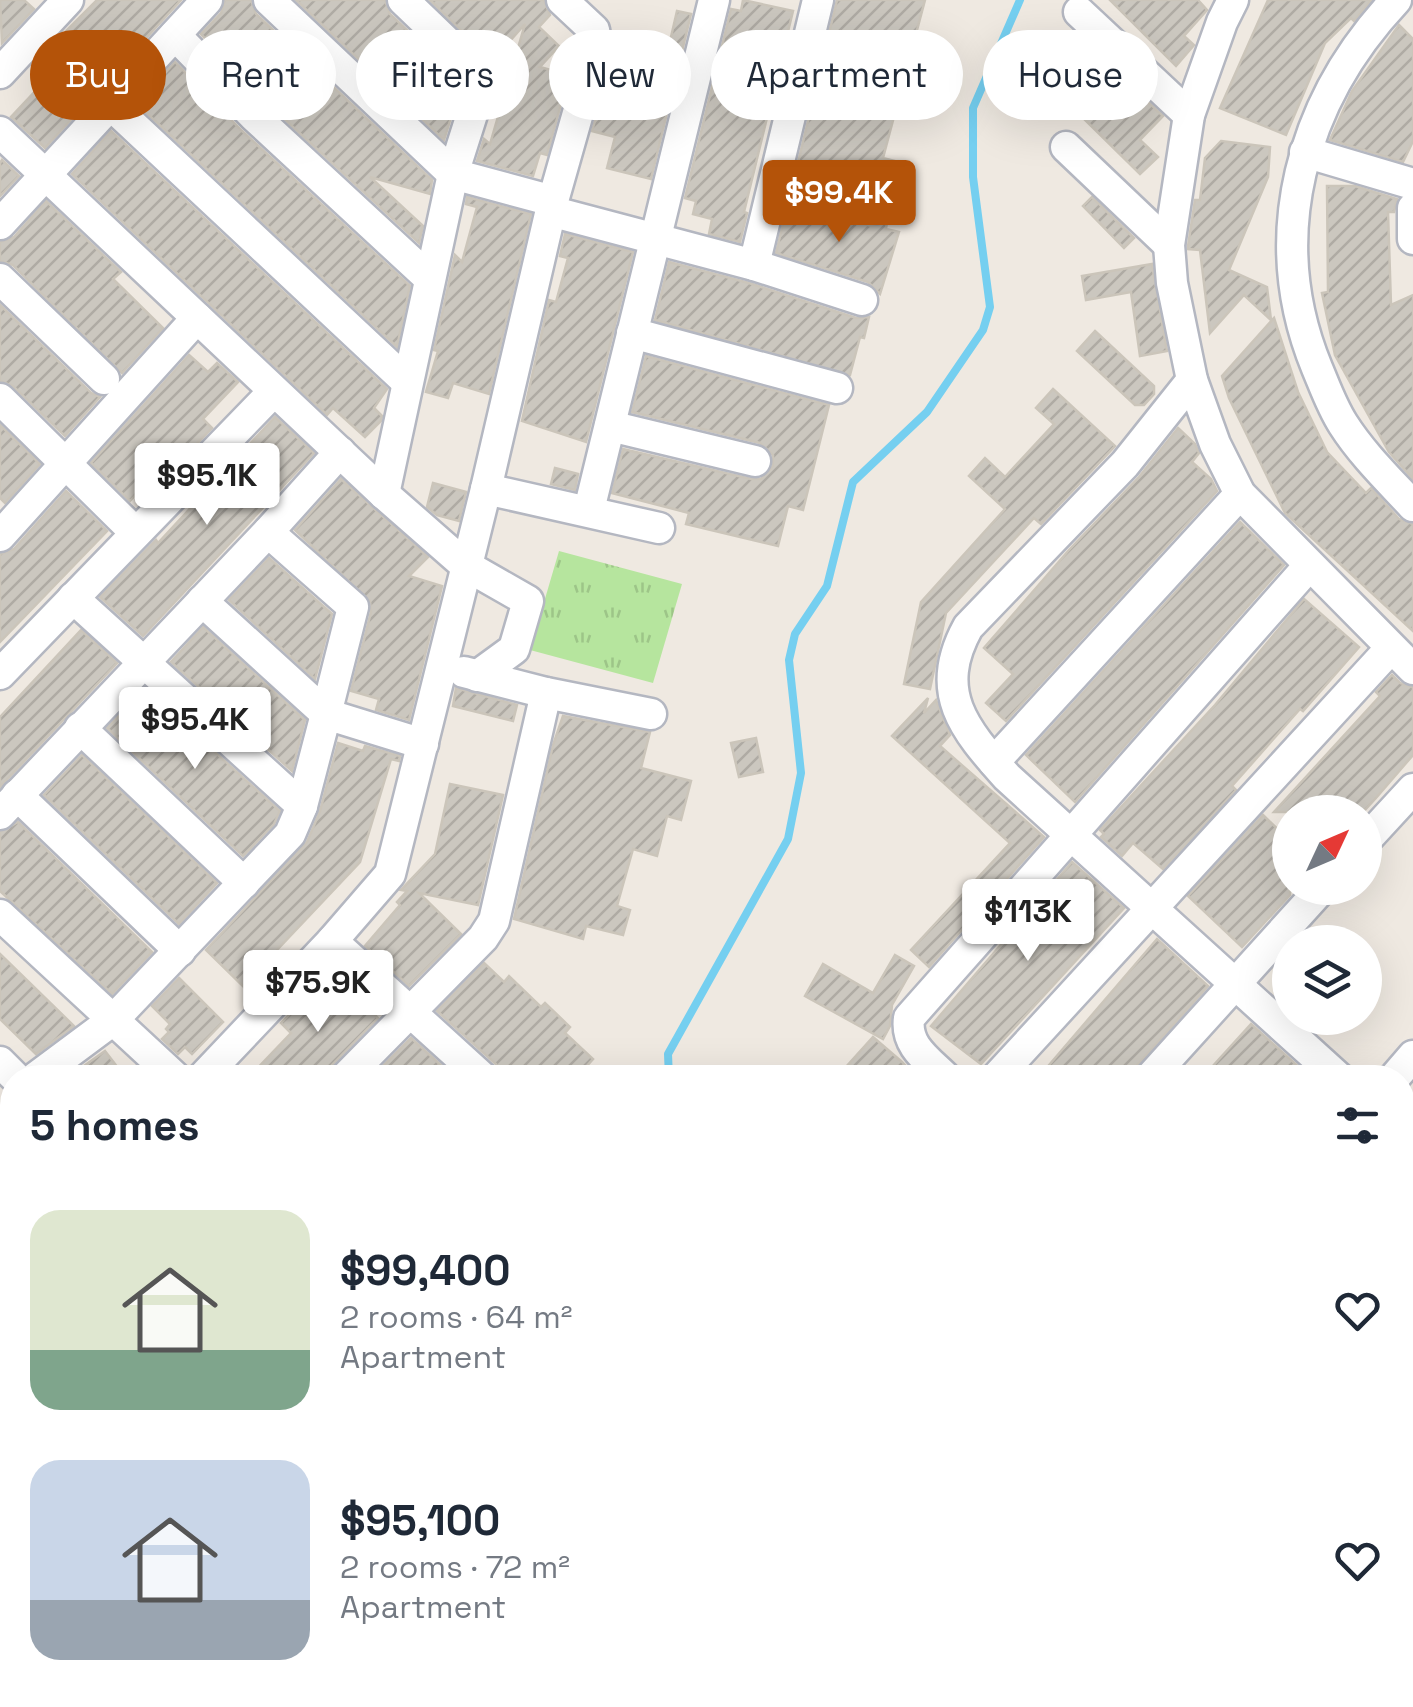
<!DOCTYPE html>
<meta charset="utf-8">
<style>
:root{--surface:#fff;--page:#f6f6f7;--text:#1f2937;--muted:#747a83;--accent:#b45309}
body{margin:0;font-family:"Space Grotesk",sans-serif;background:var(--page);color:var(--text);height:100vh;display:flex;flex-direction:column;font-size:38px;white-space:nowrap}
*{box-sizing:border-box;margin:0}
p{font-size:32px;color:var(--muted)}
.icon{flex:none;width:55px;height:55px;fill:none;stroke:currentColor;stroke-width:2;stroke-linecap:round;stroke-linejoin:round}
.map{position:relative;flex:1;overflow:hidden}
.drawer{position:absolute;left:0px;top:1065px;width:1415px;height:642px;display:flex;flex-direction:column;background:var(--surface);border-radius:40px 40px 0 0;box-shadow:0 10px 40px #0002}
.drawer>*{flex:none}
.hud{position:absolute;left:30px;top:30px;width:1355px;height:90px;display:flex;gap:20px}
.needle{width:65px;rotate:46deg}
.fabs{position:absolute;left:1272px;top:795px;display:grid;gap:20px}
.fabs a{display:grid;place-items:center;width:110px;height:110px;border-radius:50%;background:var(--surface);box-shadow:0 10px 40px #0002;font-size:50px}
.price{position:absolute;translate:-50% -85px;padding:0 22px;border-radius:10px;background:#fff;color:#222;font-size:32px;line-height:65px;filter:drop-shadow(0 2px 5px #0008)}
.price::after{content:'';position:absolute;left:50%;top:60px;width:30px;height:22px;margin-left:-15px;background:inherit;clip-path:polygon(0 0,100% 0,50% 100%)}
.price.on{background:var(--accent);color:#fff}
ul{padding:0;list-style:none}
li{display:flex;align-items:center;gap:30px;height:250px;padding:0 30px}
li span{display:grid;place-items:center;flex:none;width:280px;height:200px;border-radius:30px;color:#555}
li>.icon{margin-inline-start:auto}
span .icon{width:120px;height:120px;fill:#fffc;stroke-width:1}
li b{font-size:42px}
h2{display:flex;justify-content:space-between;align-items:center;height:120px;padding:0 30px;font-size:42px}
.tag{padding:0 35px;border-radius:45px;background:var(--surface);box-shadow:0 10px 40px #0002;font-size:35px;line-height:90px}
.tag.on{background:var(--accent);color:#fff}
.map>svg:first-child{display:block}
</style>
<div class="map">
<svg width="1413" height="1707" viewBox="0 0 1413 1707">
<defs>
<pattern id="park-tufts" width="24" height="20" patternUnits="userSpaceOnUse" patternTransform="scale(2.5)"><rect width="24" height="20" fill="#b6e59e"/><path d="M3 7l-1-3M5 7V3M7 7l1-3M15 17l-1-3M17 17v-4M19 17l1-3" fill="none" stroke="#9dc588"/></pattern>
<pattern id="building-hatch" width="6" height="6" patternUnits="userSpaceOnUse" patternTransform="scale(2.5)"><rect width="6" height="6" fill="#cbc7bf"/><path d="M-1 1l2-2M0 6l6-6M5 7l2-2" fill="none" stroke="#afaba4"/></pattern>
</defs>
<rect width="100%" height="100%" fill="#efe9e1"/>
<path fill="url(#park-tufts)" d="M 559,551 L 682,584 L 653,683 L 530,650 Z"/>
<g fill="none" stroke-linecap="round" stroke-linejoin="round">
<g stroke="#75cff0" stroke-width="8">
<path d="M 669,1078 L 668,1054 L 788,839 L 801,773 L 789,660 L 795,634 L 827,586 L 853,482 L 927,412 L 983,330 L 990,307 L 973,177 L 973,108 L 1020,0"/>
<path d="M 296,1695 L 298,1707"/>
</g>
</g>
<g fill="url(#building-hatch)" stroke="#cbc5ba" stroke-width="2.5">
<path d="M 0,0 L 24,0 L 34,9 L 2,43 Z"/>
<path d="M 97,0 L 181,0 L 45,148 L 11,117 L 55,70 L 42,55 Z"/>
<path d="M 225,0 L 251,0 L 256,14 L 432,180 L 430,194 L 370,177 L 423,226 L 419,243 L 268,104 L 201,34 L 221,13 Z"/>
<path d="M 296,0 L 385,0 L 390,14 L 461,82 L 457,99 L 450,107 L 453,111 L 444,140 Z"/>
<path d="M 430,0 L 544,0 L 550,15 L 539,27 L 559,46 L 540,67 L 569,75 L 547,155 L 540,153 L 533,176 L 477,161 L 484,139 L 490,144 L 525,24 L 492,61 Z"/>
<path d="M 743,0 L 793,11 L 744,212 L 747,213 L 740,242 L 709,234 L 712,219 L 693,214 L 696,201 L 685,198 L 731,9 L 741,11 Z"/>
<path d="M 837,0 L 925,0 L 883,158 L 902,163 L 893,200 L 880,190 L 796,171 Z"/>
<path d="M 1110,0 L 1198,0 L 1207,10 L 1184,36 L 1194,45 L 1176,66 Z"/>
<path d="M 1268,0 L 1372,0 L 1354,21 L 1351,18 L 1325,43 L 1286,135 L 1220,108 Z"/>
<path d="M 677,11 L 691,14 L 651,179 L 607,168 L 615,137 L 592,131 L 604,90 L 632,97 L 642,58 L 665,63 Z"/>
<path d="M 1399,25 L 1413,39 L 1413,141 L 1403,162 L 1330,140 L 1352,91 Z"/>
<path d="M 1084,42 L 1163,116 L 1140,140 L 1158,157 L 1140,174 L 1079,114 L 1103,90 L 1069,57 Z"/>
<path d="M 175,62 L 242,131 L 410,286 L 397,347 L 137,104 Z"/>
<path d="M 111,131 L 387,389 L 374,408 L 382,416 L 381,421 L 365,437 L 333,408 L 327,415 L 72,174 Z"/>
<path d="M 1221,141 L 1270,147 L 1268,177 L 1229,270 L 1267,287 L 1271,320 L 1244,295 L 1210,333 L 1200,250 L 1188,249 L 1188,246 L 1195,200 L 1200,200 L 1205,158 Z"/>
<path d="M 2,160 L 19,176 L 0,196 L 0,163 Z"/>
<path d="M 1327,186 L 1355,186 L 1397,199 L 1394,212 L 1388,212 L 1391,305 L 1413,295 L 1413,479 L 1389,452 L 1335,355 L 1322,293 L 1328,292 Z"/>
<path d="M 467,197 L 531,214 L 489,394 L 453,383 L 448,398 L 426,392 L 438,351 L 434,350 L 455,255 L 462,262 L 477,207 L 466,204 Z"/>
<path d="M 1092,197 L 1134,238 L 1124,248 L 1083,206 Z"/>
<path d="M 46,201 L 121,272 L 113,279 L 163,328 L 122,373 L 13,265 L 0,261 L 0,242 L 14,237 Z"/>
<path d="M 787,207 L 872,226 L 887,222 L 886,229 L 899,232 L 880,294 L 868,282 L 776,253 Z"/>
<path d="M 565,234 L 633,252 L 586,442 L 522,421 L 549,300 L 556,302 L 568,258 L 560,256 Z"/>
<path d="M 669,262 L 749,283 L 856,318 L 869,317 L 864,338 L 860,337 L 850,375 L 655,320 Z"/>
<path d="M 1152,264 L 1167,351 L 1140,356 L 1131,292 L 1086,300 L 1082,276 Z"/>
<path d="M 0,305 L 91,393 L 100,397 L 65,436 L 13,386 L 0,381 Z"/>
<path d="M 1274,318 L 1298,392 L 1327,452 L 1366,493 L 1371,488 L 1399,519 L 1413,524 L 1413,631 L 1285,513 L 1229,398 L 1222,376 Z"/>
<path d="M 1095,331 L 1154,386 L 1154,394 L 1144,405 L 1135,405 L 1077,351 Z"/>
<path d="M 189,355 L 208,372 L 217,363 L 238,382 L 203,419 L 212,428 L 164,478 L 157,471 L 130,501 L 91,463 Z"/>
<path d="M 646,356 L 829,405 L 803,510 L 788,506 L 778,546 L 686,524 L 689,513 L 612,493 L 623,449 L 751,479 L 761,479 L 773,466 L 773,455 L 760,443 L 632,412 Z"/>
<path d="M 1053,389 L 1115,446 L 1041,524 L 1034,518 L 946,613 L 930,689 L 904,684 L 921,602 L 1005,509 L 969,476 L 985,458 L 1005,477 L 1054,424 L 1036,408 Z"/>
<path d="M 275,417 L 314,453 L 143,636 L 100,597 L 156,540 L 158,543 Z"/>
<path d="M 0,425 L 40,464 L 5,503 L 0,498 Z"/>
<path d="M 1178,428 L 1195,444 L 1199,453 L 1192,462 L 1211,479 L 1217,491 L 1006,721 L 986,703 L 1013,674 L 984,648 L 1069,550 L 1139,477 Z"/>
<path d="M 555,468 L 578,474 L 575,490 L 551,484 Z"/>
<path d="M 341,479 L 428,557 L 409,576 L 442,586 L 409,720 L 376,710 L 379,699 L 351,691 L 371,612 L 370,601 L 295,530 Z"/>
<path d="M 433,483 L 466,492 L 459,521 L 437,515 L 427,507 Z"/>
<path d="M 66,491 L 107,531 L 0,642 L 0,554 L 14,549 Z"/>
<path d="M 1240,522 L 1284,565 L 1075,802 L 1026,755 Z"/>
<path d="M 269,558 L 332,614 L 315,679 L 229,600 Z"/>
<path d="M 1304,599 L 1359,647 L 1303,711 L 1300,709 L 1232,786 L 1236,790 L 1163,869 L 1133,843 L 1122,856 L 1101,837 L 1104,834 L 1100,830 L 1215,705 Z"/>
<path d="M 203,627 L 305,720 L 292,771 L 171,662 Z"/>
<path d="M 81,630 L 117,663 L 0,787 L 0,717 Z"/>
<path d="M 1392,675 L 1400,683 L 1413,687 L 1413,755 L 1376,798 L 1363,812 L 1274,812 L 1380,696 L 1376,692 Z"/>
<path d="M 456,688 L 517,705 L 513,721 L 453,706 Z"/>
<path d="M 145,689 L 280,811 L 274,824 L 243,856 L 107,728 Z"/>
<path d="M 928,698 L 924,713 L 936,700 L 950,735 L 940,746 L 1044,837 L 929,967 L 911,950 L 1010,843 L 892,736 Z"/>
<path d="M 563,716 L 650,732 L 641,768 L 691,781 L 681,820 L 667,816 L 657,856 L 633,849 L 617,906 L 630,910 L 623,935 L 586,926 L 583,939 L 514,919 L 553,745 Z"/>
<path d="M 756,738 L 763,772 L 739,777 L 731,743 Z"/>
<path d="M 338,743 L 363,751 L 365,746 L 400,756 L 399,761 L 391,759 L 360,862 L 260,968 L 270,978 L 253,996 L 206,950 L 307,842 L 320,811 Z"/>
<path d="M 82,755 L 217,883 L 179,924 L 44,795 Z"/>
<path d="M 450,784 L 503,795 L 478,905 L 419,893 L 461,934 L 409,986 L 365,946 L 400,905 L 397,902 L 407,891 L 401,890 L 435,854 Z"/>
<path d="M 1263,815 L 1290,841 L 1290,895 L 1242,947 L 1188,896 Z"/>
<path d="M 18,822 L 152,952 L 112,994 L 0,891 L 0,832 Z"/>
<path d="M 1072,862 L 1124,908 L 981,1064 L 931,1026 Z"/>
<path d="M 1157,939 L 1208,986 L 1126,1078 L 1038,1078 Z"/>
<path d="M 0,954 L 74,1026 L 36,1054 L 0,1019 Z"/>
<path d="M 895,955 L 914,966 L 892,1005 L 890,1026 L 883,1039 L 805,996 L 823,964 L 873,993 Z"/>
<path d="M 484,963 L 504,982 L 509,976 L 541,1007 L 545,1003 L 570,1027 L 565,1033 L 593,1059 L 576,1078 L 570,1078 L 560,1068 L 551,1078 L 501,1078 L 496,1064 L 437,1011 Z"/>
<path d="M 179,978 L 223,1022 L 192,1054 L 185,1047 L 178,1054 L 162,1039 L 169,1032 L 166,1029 L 170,1024 L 152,1006 Z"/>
<path d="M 323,981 L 334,992 L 342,983 L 378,1018 L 332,1065 L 327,1078 L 248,1078 L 291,1033 L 281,1023 Z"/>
<path d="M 1251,1024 L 1311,1078 L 1202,1078 Z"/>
<path d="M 873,1037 L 902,1062 L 917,1078 L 836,1078 Z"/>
<path d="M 411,1038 L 455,1078 L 379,1078 L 375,1074 Z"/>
<path d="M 105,1051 L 125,1077 L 136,1066 L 148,1078 L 67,1078 Z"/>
</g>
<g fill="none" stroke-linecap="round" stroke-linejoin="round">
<defs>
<g id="minor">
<path d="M 269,0 L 453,174 L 553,201"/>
<path d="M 1233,0 L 1222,22 L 1189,115 L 1169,245 L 1172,283 L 1192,380 L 1215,444 L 1240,494 L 1413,669"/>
<path d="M 1396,0 C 1301,101 1263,237 1317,368 C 1325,387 1332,407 1343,424 C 1362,454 1389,480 1413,506"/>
<path d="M 1079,12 L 1189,115"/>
<path d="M 175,35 L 255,117 L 429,278"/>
<path d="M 0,73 L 68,0"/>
<path d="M 110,104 L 406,381"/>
<path d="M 0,132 L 384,494 L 465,565 L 528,601 L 514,649 L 477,676"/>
<path d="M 1066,147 L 1169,245"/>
<path d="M 1305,152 L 1413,184"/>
<path d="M 774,185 L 876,208"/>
<path d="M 1413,208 L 1413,239"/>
<path d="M 550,211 L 754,265 L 818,0"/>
<path d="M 0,224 L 207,0"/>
<path d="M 754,265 L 862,300"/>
<path d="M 0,279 L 104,379"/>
<path d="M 632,333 L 837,388"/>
<path d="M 1192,380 L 1125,464 L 968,627 C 932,692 964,729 1007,777 L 1339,1078"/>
<path d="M 0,399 L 136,533"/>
<path d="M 610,426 L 755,461"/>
<path d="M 486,489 L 659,528"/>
<path d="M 384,494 L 453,174 L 481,86 L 478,72 L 403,0"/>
<path d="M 589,510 L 714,0"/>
<path d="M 0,536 L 197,318"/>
<path d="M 73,598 L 302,806"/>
<path d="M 202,601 L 326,714 L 353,607 L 268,532"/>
<path d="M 464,672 L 546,693 L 651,714"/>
<path d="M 0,674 L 274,391"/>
<path d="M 80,728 L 244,883"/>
<path d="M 994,762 L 1240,494"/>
<path d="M 17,795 L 180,951"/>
<path d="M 0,814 L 268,532 L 340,452"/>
<path d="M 1365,841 L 1413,789"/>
<path d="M 0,915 L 176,1078"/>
<path d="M 332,941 L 483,1078"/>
<path d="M 0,1062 L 16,1078"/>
<path d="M 35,1078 L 113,1020 L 290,834 L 302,806 L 326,714 L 423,744"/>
<path d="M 202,1078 L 332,941 L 390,874 L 486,489 L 553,201 L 597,46 L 594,30 L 562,0"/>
<path d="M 345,1078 L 483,938 L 494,921 L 546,693"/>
<path d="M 946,1078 C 928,1060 905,1046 909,1018 L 1308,567"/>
<path d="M 996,1078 L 1391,648"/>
<path d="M 1150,1078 L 1322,888"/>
<path d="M 1394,1078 L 1413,1056"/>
<path d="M 0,1233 L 12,1225"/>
<path d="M 1402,1332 L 1413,1321"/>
<path d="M 0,1366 L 12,1382"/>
<path d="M 1413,1476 L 1410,1479 L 1413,1482"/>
<path d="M 1402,1625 L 1413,1634"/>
</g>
</defs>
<use href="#minor" stroke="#b4b7c1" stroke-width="35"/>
<use href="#minor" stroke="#fff" stroke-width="30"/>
</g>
</svg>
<div class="fabs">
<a><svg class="needle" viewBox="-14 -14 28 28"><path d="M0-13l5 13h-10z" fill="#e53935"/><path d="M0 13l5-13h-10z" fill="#747a83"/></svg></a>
<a><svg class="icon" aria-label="layers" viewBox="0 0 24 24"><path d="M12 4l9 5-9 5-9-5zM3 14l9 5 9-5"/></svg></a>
</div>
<b class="price on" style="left:839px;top:245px">$99.4K</b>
<b class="price" style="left:207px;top:528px">$95.1K</b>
<b class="price" style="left:195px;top:772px">$95.4K</b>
<b class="price" style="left:1028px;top:964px">$113K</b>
<b class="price" style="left:318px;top:1035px">$75.9K</b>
<div class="hud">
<a class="tag on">Buy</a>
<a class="tag">Rent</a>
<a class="tag">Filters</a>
<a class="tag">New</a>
<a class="tag">Apartment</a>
<a class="tag">House</a>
</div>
<section class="drawer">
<h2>5 homes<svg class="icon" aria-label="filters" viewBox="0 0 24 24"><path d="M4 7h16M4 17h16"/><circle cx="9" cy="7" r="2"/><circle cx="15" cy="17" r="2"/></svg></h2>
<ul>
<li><span style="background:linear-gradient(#dfe7d0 70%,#7fa58c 0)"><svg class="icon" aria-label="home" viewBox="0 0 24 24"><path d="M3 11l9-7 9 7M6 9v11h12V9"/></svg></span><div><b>$99,400</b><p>2 rooms · 64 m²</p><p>Apartment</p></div><svg class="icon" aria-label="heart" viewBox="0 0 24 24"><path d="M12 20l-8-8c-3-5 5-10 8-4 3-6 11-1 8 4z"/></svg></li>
<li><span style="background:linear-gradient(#c9d6e8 70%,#9aa5b1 0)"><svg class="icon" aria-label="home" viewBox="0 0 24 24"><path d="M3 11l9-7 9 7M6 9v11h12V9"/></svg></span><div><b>$95,100</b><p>2 rooms · 72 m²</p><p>Apartment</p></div><svg class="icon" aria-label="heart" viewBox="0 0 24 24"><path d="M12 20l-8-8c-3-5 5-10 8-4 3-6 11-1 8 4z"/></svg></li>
</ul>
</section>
</div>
